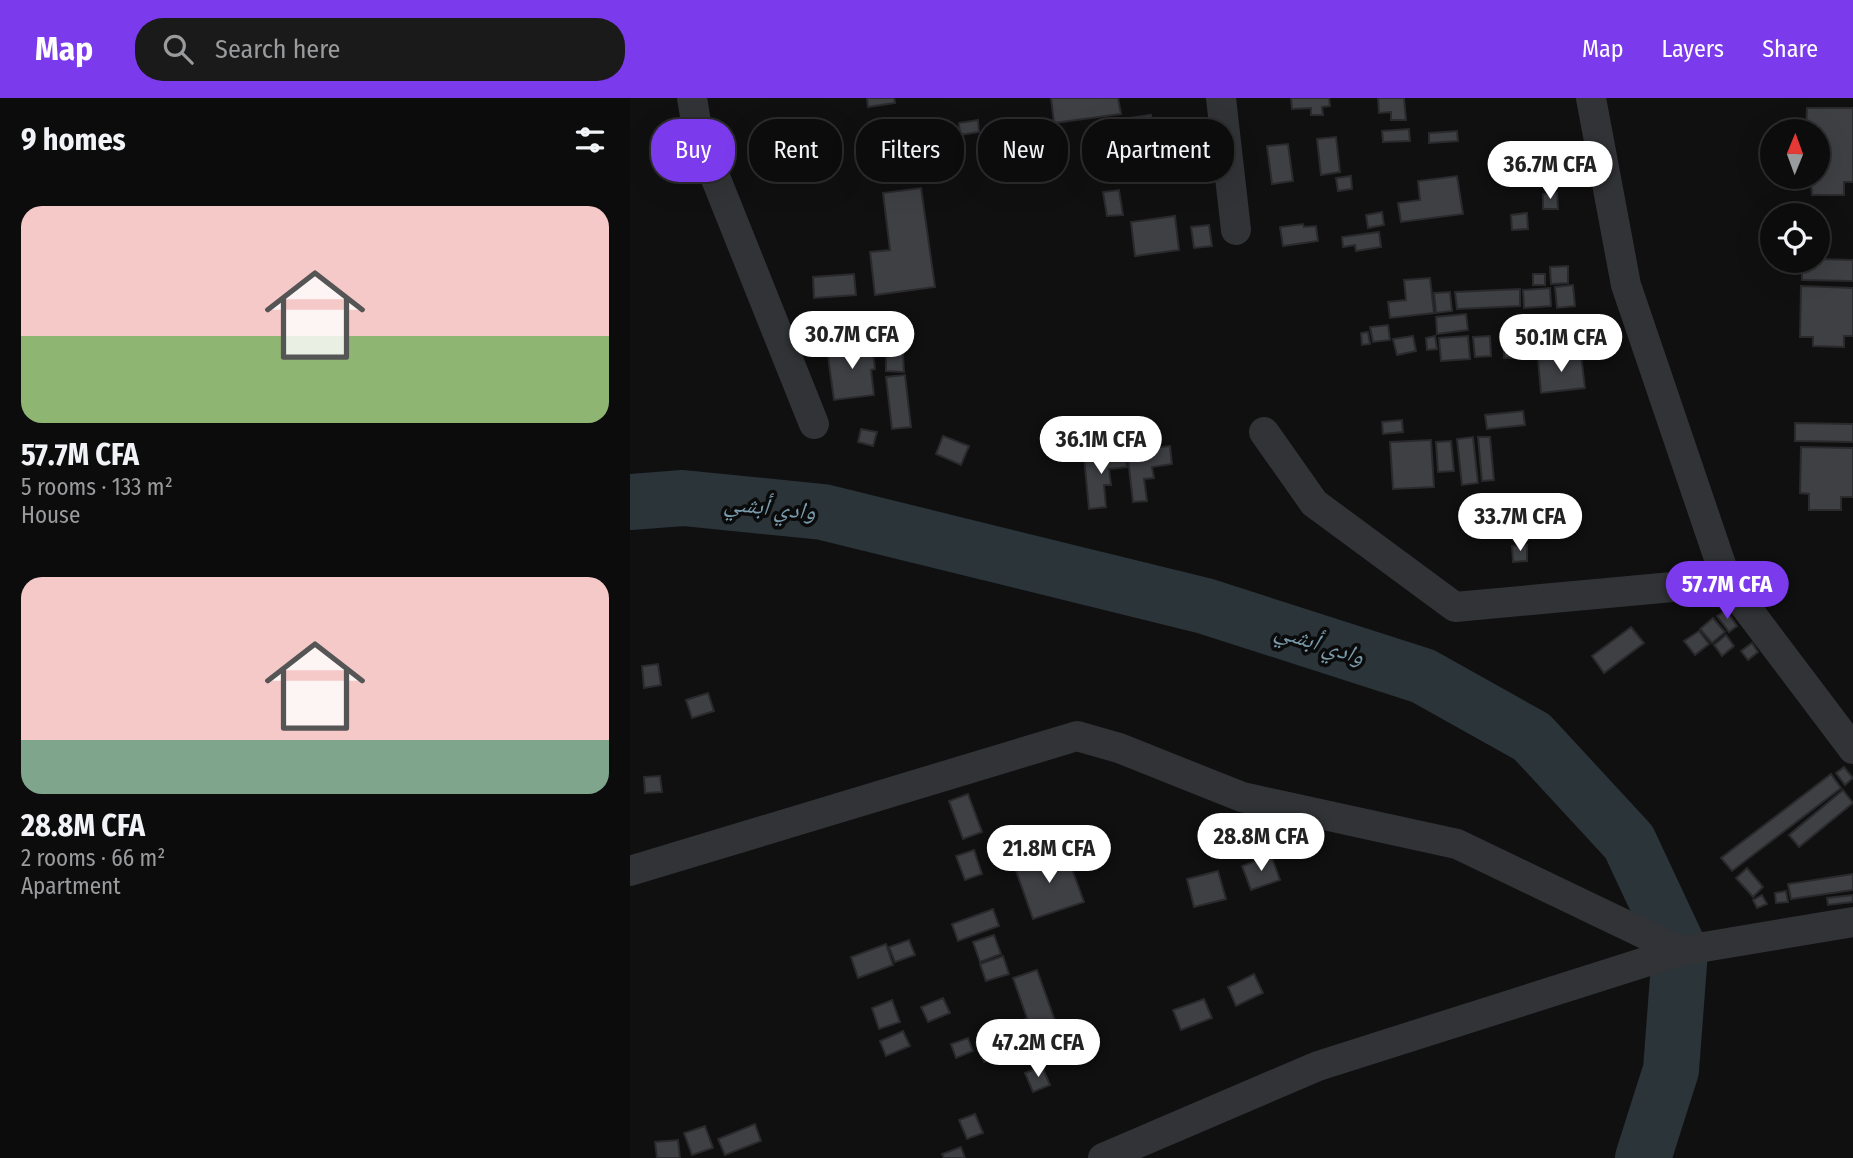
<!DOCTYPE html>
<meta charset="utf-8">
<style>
:root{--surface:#0c0c0d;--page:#1a1a1b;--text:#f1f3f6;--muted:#9a9b9d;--line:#2c2c2e;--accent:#7c3aed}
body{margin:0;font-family:"Fira Sans Condensed","Noto Naskh Arabic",sans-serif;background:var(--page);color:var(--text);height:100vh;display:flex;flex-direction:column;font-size:26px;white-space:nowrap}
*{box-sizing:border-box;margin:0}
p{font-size:23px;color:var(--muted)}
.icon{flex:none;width:38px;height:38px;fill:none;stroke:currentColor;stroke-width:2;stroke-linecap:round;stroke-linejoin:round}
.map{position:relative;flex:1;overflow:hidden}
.side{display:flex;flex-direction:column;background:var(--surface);width:630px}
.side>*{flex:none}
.guide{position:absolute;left:21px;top:21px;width:665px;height:63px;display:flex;gap:14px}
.needle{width:46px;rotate:1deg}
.tools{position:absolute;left:1130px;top:21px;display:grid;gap:14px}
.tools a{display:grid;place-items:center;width:70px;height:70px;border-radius:50%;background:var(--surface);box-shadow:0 7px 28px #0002,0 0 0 2px var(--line);font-size:35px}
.price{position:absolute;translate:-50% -60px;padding:0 16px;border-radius:24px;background:#fff;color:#222;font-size:23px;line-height:46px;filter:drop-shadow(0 2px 4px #0008)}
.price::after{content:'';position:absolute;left:50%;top:42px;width:21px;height:16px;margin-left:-10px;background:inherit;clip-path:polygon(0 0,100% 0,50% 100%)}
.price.current{background:var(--accent);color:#fff}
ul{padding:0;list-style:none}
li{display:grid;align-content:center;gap:14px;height:371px;padding:0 21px}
li span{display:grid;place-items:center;height:217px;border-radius:21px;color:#555}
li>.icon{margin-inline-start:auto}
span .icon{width:126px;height:126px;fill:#fffc;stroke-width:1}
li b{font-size:30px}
h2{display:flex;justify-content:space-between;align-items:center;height:84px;padding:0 21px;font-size:30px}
.tag{padding:0 24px;border-radius:28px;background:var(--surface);box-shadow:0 7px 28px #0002,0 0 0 2px var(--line);font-size:24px;line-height:63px}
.tag.current{background:var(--accent);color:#fff}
header{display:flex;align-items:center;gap:42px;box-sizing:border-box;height:98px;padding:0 35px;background:var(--accent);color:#fff}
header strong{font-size:33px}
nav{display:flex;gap:38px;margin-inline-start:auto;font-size:24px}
.search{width:490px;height:63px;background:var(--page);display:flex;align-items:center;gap:18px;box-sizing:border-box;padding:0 24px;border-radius:28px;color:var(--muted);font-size:26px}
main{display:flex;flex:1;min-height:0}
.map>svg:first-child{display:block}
</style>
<header>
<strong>Map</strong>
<div class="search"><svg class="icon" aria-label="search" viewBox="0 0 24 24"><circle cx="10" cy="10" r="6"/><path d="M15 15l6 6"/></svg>Search here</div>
<nav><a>Map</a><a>Layers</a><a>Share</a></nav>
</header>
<main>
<section class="side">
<h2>9 homes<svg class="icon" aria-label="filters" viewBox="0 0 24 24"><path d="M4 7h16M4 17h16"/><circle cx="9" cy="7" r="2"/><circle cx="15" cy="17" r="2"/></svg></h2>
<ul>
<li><span style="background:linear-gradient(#f6c9c9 60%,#8fb573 0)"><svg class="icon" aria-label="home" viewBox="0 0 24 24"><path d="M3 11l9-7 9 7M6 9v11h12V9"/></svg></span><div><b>57.7M CFA</b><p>5 rooms · 133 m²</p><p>House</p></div></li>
<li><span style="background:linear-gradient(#f6c9c9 75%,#7fa58c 0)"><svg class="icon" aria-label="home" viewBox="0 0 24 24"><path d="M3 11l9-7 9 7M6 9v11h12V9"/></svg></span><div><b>28.8M CFA</b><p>2 rooms · 66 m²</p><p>Apartment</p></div></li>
</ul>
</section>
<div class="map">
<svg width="1223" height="1060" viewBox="0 0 1223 1060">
<rect width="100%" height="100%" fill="#101011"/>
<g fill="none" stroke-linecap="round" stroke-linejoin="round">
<path stroke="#2a3439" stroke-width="56" d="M 0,404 L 53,400 L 193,414 L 575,508 L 793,578 L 902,639 L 999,744 L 1050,853 L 1041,972 L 1013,1060"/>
</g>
<g fill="#3f4044" stroke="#2a2a2d" stroke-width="2">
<path d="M 237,0 L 264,0 L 265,5 L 238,9 Z"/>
<path d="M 421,0 L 488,0 L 491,16 L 424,25 Z"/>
<path d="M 661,0 L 699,0 L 700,8 L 692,9 L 693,17 L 681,17 L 681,10 L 662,11 Z"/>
<path d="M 748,0 L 774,0 L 776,22 L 761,22 L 761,14 L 749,15 Z"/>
<path d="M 1177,10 L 1223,10 L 1223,84 L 1214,84 L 1214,97 L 1182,97 L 1181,84 L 1176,84 L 1176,79 L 1188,79 L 1188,33 L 1176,33 Z"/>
<path d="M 521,17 L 524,43 L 503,46 L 504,53 L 490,55 L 486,22 Z"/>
<path d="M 348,22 L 349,34 L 330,37 L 329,25 Z"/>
<path d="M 779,31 L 780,43 L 753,44 L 752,33 Z"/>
<path d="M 827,33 L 828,43 L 799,45 L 799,35 Z"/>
<path d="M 189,38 L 192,59 L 167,63 L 164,41 Z"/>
<path d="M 706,39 L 710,74 L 691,77 L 687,41 Z"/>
<path d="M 658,46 L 663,83 L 642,86 L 637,48 Z"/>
<path d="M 522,59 L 525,81 L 508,83 L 506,62 Z"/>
<path d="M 501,62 L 503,80 L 493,81 L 491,63 Z"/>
<path d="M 721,78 L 722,91 L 708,93 L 706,80 Z"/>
<path d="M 827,78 L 833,116 L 771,124 L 768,105 L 790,102 L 788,83 Z"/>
<path d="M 291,90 L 305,189 L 245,197 L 240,154 L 260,152 L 253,95 Z"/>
<path d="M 489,92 L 493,117 L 477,118 L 473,94 Z"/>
<path d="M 927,95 L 928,111 L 913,111 L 913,96 Z"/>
<path d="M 752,114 L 754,127 L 738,130 L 736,117 Z"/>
<path d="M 897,115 L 898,131 L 882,132 L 881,117 Z"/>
<path d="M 545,118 L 549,152 L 505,158 L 501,124 Z"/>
<path d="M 673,126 L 674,129 L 686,128 L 688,143 L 653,148 L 650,129 Z"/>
<path d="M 579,127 L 582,148 L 564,150 L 561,129 Z"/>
<path d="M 749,134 L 751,149 L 726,153 L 725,147 L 713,149 L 712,139 Z"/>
<path d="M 1188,161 L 1223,162 L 1223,183 L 1172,182 L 1172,163 Z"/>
<path d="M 938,168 L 938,185 L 921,186 L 920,169 Z"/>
<path d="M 224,176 L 226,197 L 184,200 L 183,179 Z"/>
<rect x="903" y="176" width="12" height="11"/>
<path d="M 800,180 L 804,215 L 760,220 L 758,204 L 776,202 L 774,182 Z"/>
<path d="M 943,187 L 945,208 L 927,210 L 925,189 Z"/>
<path d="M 1171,188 L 1223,190 L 1223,238 L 1214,238 L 1214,249 L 1183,248 L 1183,239 L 1170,239 Z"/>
<path d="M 920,190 L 921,208 L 894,210 L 893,192 Z"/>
<path d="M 890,191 L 890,208 L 827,211 L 825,194 Z"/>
<path d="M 820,194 L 822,213 L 806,215 L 804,195 Z"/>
<path d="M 836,216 L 838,232 L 807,236 L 806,219 Z"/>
<path d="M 758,227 L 760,242 L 743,244 L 740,229 Z"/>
<path d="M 738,234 L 740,246 L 732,247 L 731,235 Z"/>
<path d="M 783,238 L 786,253 L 767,257 L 763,241 Z"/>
<path d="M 805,238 L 807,251 L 797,252 L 796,240 Z"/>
<path d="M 838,238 L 840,261 L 811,263 L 809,240 Z"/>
<path d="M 860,238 L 861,258 L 845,259 L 843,239 Z"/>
<path d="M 947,238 L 948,254 L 932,255 L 930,239 Z"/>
<path d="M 927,239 L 929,255 L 910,258 L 907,242 Z"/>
<path d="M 271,243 L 271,254 L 248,255 L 248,244 Z"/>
<path d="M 242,246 L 245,271 L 241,272 L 244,297 L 204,302 L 197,251 Z"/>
<rect x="874" y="249" width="13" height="11"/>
<path d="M 273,255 L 274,274 L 256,273 L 256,256 Z"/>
<path d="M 951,257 L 955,290 L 911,295 L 908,261 Z"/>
<path d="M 275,277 L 281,329 L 262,331 L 256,279 Z"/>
<path d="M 893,313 L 895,327 L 857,331 L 855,317 Z"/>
<path d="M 772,322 L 773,334 L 753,336 L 752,324 Z"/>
<path d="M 1165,325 L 1223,326 L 1223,344 L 1165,343 Z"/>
<path d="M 231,331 L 247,334 L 243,348 L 228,344 Z"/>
<path d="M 313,338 L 339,348 L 331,367 L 306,356 Z"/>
<path d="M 843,339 L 848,385 L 832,387 L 827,341 Z"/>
<path d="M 848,339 L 860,339 L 864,382 L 852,383 Z"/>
<path d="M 801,342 L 804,389 L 763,391 L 760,344 Z"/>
<path d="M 821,343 L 824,373 L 808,374 L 806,344 Z"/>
<path d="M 540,348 L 542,366 L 522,369 L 524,380 L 514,381 L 517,403 L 503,404 L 497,353 Z"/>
<path d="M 1171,349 L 1223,350 L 1223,399 L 1211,399 L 1211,412 L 1179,412 L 1179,396 L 1170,395 Z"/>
<path d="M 495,354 L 497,369 L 479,371 L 481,387 L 474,387 L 476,409 L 459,411 L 454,359 Z"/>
<path d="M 897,447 L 897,463 L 883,464 L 882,448 Z"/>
<path d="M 1096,512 L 1107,528 L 1099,534 L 1087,518 Z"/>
<path d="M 1083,520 L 1095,534 L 1082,545 L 1070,531 Z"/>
<path d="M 1001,529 L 1014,545 L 974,575 L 962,558 Z"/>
<path d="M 1069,533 L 1079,546 L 1065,557 L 1054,543 Z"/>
<path d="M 1096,537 L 1104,548 L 1092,558 L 1084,547 Z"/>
<path d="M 1122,545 L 1128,554 L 1118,562 L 1111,553 Z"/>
<path d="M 28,566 L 31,587 L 14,590 L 12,568 Z"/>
<path d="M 78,595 L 84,613 L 62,620 L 56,602 Z"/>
<path d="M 1214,669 L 1223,680 L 1215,687 L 1206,675 Z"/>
<path d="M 1201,676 L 1211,690 L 1102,773 L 1091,760 Z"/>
<path d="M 30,678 L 32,694 L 15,695 L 14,679 Z"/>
<path d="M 1213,692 L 1223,705 L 1169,749 L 1159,737 Z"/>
<path d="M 338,696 L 352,734 L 333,741 L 319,703 Z"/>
<path d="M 344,752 L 352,776 L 335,782 L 326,758 Z"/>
<path d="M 435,752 L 454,804 L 403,821 L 385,770 Z"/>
<path d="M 641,757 L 650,782 L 621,792 L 612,768 Z"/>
<path d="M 1117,770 L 1133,789 L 1123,799 L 1106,780 Z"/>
<path d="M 588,773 L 596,801 L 564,809 L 557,781 Z"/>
<path d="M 1223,776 L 1223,792 L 1161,801 L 1158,786 Z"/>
<path d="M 1156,793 L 1158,804 L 1146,805 L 1145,795 Z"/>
<path d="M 1132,797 L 1137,806 L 1127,810 L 1123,802 Z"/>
<path d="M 1223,797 L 1223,804 L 1198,807 L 1197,800 Z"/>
<path d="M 363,811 L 369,828 L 328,843 L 322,826 Z"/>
<path d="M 364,837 L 371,856 L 350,864 L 343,844 Z"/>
<path d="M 279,842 L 285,857 L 265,864 L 259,849 Z"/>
<path d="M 256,846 L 263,867 L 228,880 L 221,859 Z"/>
<path d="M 373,858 L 379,876 L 356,883 L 350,866 Z"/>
<path d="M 407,872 L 428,931 L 404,940 L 383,880 Z"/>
<path d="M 624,876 L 633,895 L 606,908 L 598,889 Z"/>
<path d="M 313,900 L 320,915 L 298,924 L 291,909 Z"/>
<path d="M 574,901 L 582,920 L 551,932 L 543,912 Z"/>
<path d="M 262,902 L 270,924 L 249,931 L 242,910 Z"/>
<path d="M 395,921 L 403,941 L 386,948 L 378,928 Z"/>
<path d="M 377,932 L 385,951 L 354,964 L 346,945 Z"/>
<path d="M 273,933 L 280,948 L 256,958 L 250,943 Z"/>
<path d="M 338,940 L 343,953 L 326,960 L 321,946 Z"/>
<path d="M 412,968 L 420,987 L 403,994 L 395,975 Z"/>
<path d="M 345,1016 L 353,1035 L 337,1041 L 329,1022 Z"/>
<path d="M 125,1026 L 131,1043 L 95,1057 L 88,1041 Z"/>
<path d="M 75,1028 L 83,1050 L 62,1057 L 54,1035 Z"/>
<path d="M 48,1042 L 50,1060 L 27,1060 L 25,1044 Z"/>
<path d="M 331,1049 L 335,1060 L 314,1060 L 312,1056 Z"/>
</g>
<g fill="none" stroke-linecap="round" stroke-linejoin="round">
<g stroke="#313336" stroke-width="30">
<path d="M 62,0 L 68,36 L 184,326"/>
<path d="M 591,0 L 606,132"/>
<path d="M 961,0 L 996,187 L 1097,484 L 1223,651"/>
<path d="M 634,334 L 684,405 L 825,509 L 1097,484"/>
<path d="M 0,773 L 447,638 L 489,650 L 612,699 L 827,746 L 1050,853"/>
<path d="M 473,1060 L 688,968 L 1050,853 L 1223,824"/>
</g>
</g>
<g text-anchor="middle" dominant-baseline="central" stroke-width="7" stroke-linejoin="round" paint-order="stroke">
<g font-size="24" font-style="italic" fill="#799bac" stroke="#0b0b0c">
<text transform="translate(140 409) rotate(6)">وادي أبشي</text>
<text transform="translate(690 545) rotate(18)">وادي أبشي</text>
</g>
</g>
</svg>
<div class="tools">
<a><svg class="needle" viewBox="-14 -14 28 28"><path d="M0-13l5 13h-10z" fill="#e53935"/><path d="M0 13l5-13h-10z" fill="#9a9b9d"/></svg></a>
<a><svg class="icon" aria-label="locate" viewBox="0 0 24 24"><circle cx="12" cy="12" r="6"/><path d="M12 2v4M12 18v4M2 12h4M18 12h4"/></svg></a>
</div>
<b class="price" style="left:920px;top:103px">36.7M CFA</b>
<b class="price" style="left:222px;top:273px">30.7M CFA</b>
<b class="price" style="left:931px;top:276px">50.1M CFA</b>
<b class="price" style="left:471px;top:378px">36.1M CFA</b>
<b class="price" style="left:890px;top:455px">33.7M CFA</b>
<b class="price current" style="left:1097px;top:523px">57.7M CFA</b>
<b class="price" style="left:631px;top:775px">28.8M CFA</b>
<b class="price" style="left:419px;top:787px">21.8M CFA</b>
<b class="price" style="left:408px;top:981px">47.2M CFA</b>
<div class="guide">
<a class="tag current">Buy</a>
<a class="tag">Rent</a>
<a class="tag">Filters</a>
<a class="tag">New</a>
<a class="tag">Apartment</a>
</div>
</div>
</main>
